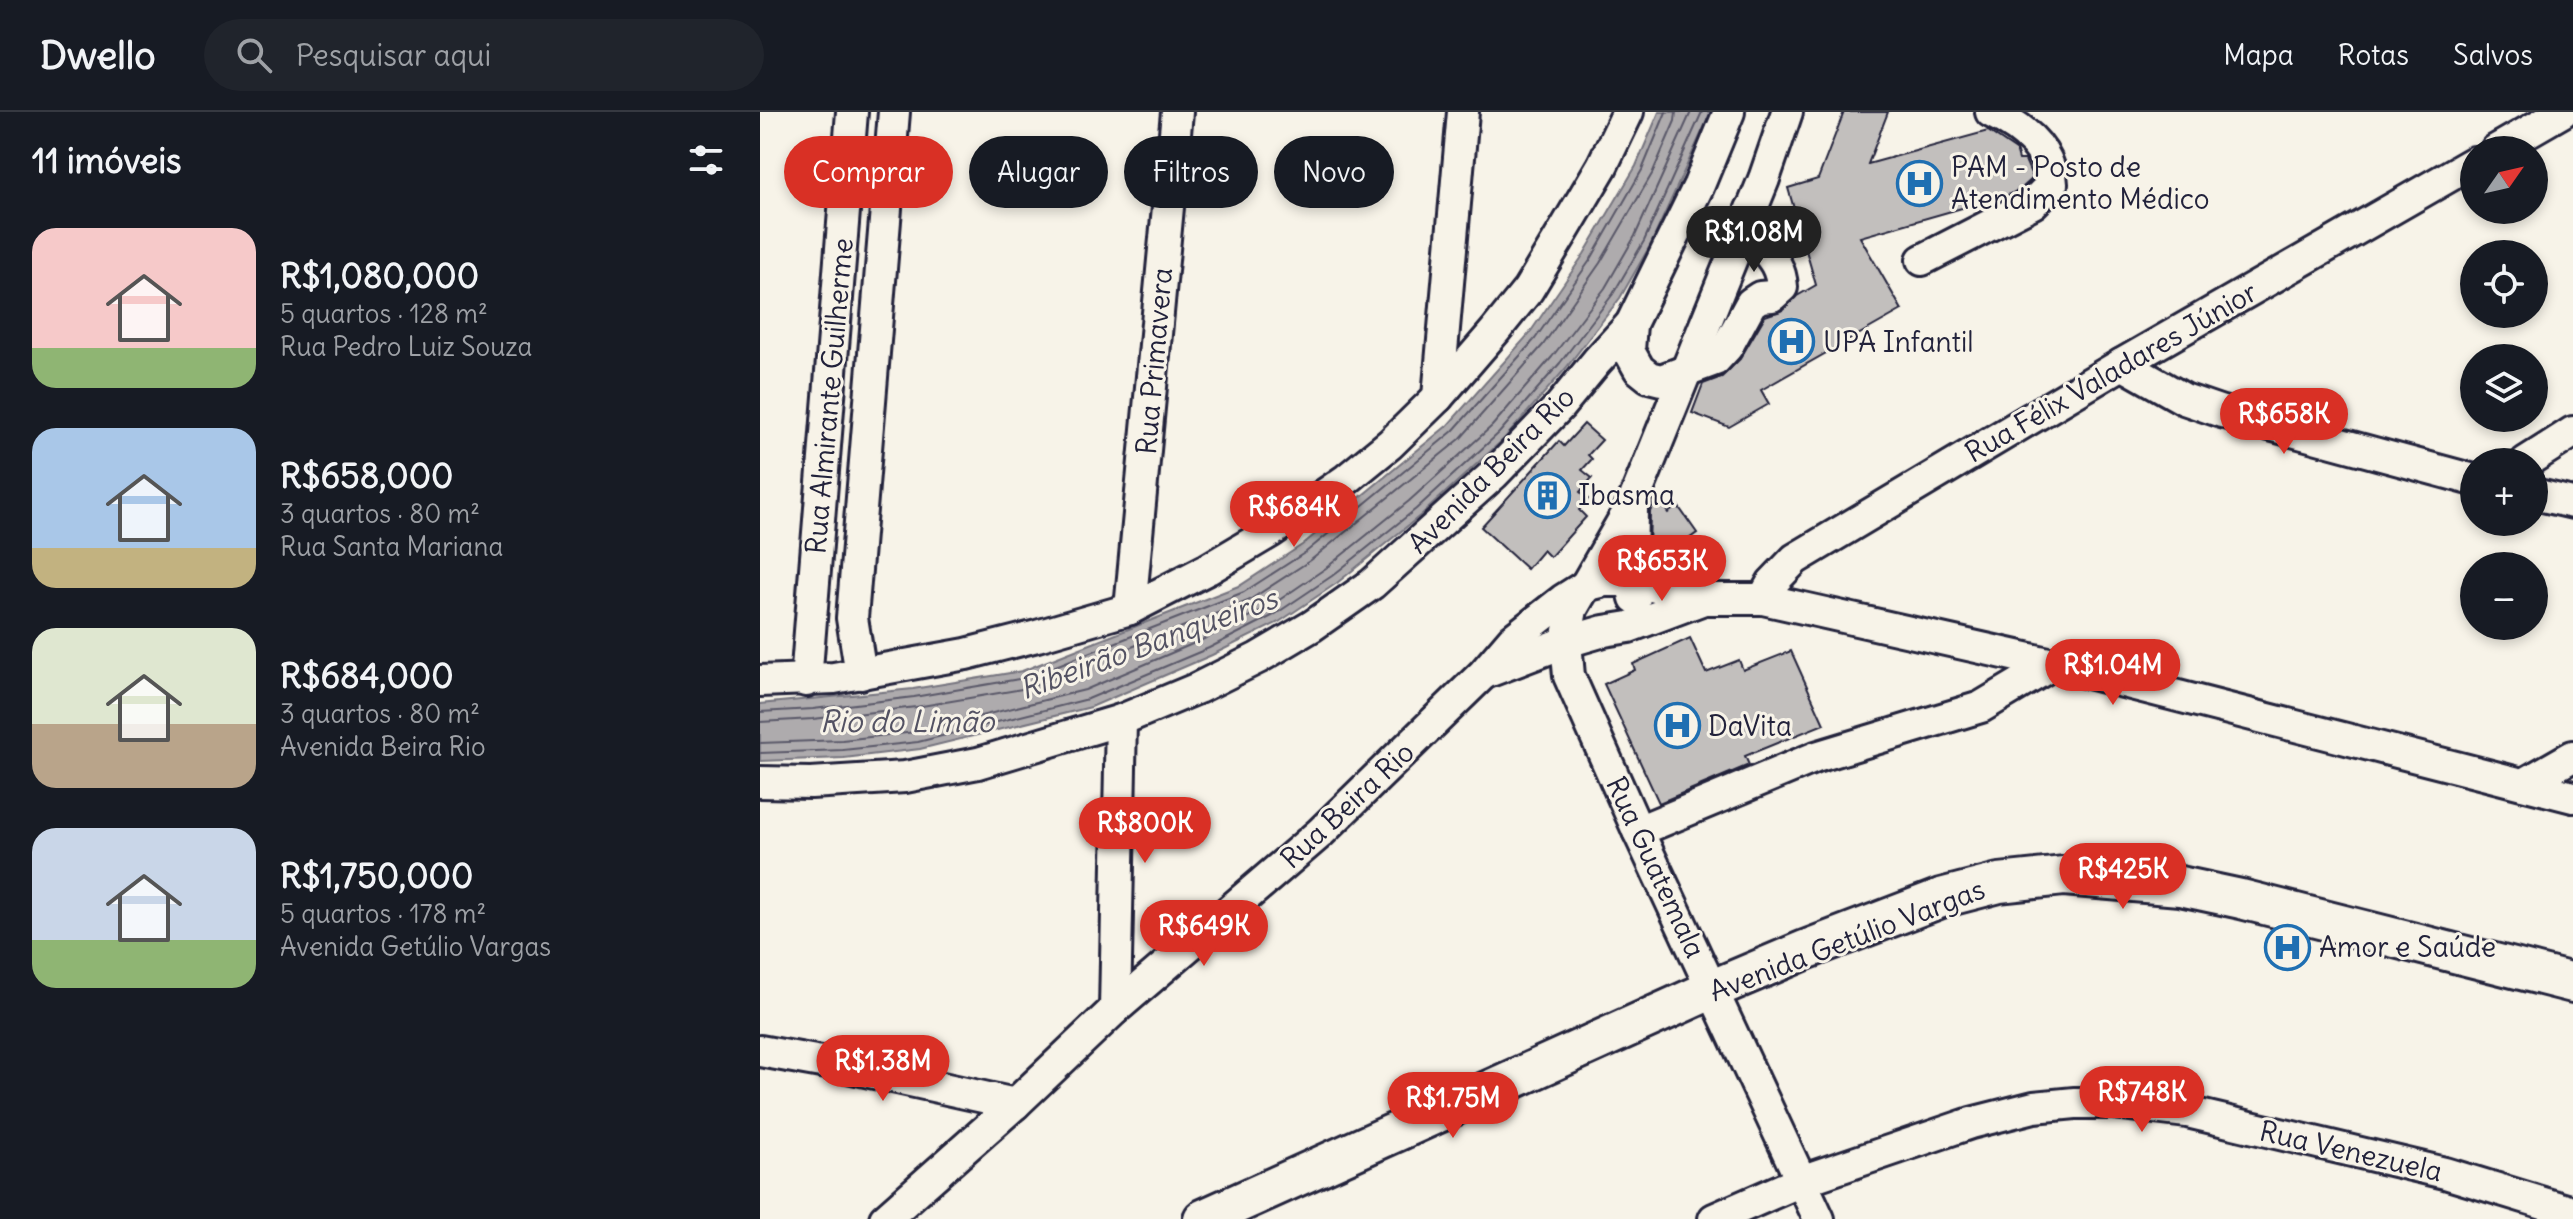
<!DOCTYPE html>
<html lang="pt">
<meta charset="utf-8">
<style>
:root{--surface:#171b24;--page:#20242c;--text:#f1f3f6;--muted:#9ea1a6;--line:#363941;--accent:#d93025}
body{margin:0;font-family:Delius,sans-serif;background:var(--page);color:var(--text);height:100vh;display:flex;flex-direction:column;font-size:30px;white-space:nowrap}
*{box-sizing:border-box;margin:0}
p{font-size:26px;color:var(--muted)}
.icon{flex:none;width:44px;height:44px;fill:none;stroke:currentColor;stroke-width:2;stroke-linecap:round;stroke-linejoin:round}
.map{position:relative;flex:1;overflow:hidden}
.panel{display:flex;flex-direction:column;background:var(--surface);width:760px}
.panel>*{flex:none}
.guide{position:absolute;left:24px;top:24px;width:760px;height:72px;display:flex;gap:16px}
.needle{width:52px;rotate:56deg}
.tools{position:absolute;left:1700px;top:24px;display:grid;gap:16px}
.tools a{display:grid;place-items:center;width:88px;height:88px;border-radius:50%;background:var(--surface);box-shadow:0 4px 12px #0003;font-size:40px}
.price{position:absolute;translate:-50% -68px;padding:0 18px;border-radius:28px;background:var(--accent);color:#fff;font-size:26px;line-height:52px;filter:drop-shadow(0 2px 4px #0008)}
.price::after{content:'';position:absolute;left:50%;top:48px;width:24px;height:18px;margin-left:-12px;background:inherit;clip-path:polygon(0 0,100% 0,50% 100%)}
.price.selected{background:#222;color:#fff}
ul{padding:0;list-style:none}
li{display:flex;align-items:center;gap:24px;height:200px;padding:0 32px}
li span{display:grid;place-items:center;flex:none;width:224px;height:160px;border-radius:24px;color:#555}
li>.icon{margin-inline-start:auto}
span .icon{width:96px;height:96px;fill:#fffc;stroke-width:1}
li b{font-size:34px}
h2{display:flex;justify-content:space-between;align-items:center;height:96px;padding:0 32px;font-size:34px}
.tag{padding:0 28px;border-radius:36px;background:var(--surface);box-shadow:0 4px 12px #0003;font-size:28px;line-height:72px}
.tag.selected{background:var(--accent);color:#fff}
header{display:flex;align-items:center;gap:48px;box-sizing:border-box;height:112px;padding:0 40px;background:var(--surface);border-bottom:2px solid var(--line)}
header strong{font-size:38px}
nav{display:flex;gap:44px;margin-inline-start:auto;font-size:28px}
.search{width:560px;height:72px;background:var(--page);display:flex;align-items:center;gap:20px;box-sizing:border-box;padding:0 28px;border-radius:44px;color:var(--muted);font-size:30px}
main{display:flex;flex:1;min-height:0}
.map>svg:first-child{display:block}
</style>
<header>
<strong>Dwello</strong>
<div class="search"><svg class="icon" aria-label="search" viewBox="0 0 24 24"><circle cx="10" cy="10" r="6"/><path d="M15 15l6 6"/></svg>Pesquisar aqui</div>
<nav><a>Mapa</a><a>Rotas</a><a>Salvos</a></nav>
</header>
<main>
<section class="panel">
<h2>11 imóveis<svg class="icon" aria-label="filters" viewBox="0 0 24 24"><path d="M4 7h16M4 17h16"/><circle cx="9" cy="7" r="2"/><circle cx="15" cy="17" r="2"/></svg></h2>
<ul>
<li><span style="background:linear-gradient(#f6c9c9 75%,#8fb573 0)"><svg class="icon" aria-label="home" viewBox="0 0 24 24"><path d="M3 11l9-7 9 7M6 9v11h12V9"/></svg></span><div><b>R$1,080,000</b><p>5 quartos · 128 m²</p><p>Rua Pedro Luiz Souza</p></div></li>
<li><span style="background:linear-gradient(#a9c7e8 75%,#c2b280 0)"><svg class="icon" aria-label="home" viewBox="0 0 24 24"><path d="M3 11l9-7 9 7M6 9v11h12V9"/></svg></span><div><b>R$658,000</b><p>3 quartos · 80 m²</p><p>Rua Santa Mariana</p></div></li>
<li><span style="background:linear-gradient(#dfe7d0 60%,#b9a48a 0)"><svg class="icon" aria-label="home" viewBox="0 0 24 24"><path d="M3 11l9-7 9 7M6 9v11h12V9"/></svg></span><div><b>R$684,000</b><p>3 quartos · 80 m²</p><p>Avenida Beira Rio</p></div></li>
<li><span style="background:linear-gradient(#c9d6e8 70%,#8fb573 0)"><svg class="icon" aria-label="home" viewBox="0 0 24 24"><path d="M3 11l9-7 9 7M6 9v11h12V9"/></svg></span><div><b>R$1,750,000</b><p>5 quartos · 178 m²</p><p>Avenida Getúlio Vargas</p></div></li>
</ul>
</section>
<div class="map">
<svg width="1813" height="1107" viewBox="0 0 1813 1107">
<rect width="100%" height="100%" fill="#f7f3e8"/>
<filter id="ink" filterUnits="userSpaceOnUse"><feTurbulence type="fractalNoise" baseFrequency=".0125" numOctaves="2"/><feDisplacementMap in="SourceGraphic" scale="16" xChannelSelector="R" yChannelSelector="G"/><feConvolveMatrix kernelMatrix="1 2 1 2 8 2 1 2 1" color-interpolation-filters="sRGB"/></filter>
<g filter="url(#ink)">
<path fill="#aeabad" stroke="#76747f" stroke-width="2" d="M 899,0 L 951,0 L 891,132 L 860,186 L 806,256 L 745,326 L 661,403 L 577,471 L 519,510 L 452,543 L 331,595 L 160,637 L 84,646 L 0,649 L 0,592 L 153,577 L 262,559 L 481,473 L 542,433 L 688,313 L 769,222 L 824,142 L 876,54 Z"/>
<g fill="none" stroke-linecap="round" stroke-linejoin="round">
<g stroke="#5a5969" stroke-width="2">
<path d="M 0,600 L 53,597 L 154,585 L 265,566 L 484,480 L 546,440 L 693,319 L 775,227 L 831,147 L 882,58 L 906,0"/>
<path d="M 0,610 L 53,607 L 156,595 L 268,576 L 488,489 L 551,448 L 700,327 L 783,233 L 840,151 L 892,62 L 915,9 L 916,0"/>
<path d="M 0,631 L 82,628 L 156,620 L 325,578 L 444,527 L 509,495 L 566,456 L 649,389 L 732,314 L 792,245 L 845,176 L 875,124 L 931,0"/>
<path d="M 0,641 L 83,638 L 158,630 L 328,587 L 449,536 L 514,503 L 572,464 L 656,397 L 739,321 L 800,251 L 853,182 L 884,129 L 942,0"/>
</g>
</g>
<g fill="#c2bfbd" stroke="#22223b" stroke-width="2">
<path d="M 1084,0 L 1128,0 L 1108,52 L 1228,19 L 1256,38 L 1259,48 L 1265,48 L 1273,66 L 1262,76 L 1251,82 L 1100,125 L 1142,198 L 1001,278 L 1009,292 L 969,315 L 932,301 L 943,272 L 962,265 L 980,247 L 1005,204 L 1023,198 L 1037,184 L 1056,173 L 1028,76 L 1058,67 Z"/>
<path d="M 824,312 L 842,328 L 828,343 L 832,347 L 822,358 L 832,366 L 820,380 L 828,387 L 819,398 L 826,405 L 790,445 L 783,438 L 767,457 L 721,415 L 799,329 L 804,334 Z"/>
<path d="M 896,385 L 908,401 L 918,394 L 937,421 L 898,449 L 889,437 L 890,400 Z"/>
<path d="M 930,526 L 946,561 L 979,548 L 983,558 L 1031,539 L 1064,612 L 985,644 L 989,653 L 899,691 L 844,572 L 875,558 L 873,552 Z"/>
</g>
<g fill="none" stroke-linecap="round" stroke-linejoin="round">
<defs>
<g id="minor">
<path d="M 1027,0 L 1004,67 L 872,393 L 812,497 L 806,530 L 809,564 L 878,719 L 1059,1107"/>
<path d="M 1736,38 L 1802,0"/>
<path d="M 1162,148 L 1273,91 L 1292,72 C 1291,36 1260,14 1231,0"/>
<path d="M 871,212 L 869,239 L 879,257 L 889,265 L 901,268 L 955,248 L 967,235 L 991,191 L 1000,185 L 1012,184 L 1022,175 C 1020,143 998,137 986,110 L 991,97"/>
<path d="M 1362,252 L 1424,287 L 1462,300 L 1714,368"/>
<path d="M 678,285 L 703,0"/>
<path d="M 1766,350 L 1813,320"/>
<path d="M 1774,382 L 1813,391"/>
<path d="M 872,395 L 871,469 L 875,486"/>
<path d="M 1003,487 L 1012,471 L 1035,447 L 1362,252 L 1714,50"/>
<path d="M 370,497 L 417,0"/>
<path d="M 725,561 L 806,530 L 844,519 L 869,515 L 944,487"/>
<path d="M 101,562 L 92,506 L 134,0"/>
<path d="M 0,569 L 74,566 L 206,542 L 277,524 L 370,497 L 448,457 L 512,419 L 587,367 L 630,332 L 678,285 L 735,219 L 768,178 L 803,120 L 842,54 L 868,0"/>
<path d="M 46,569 L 92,0"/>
<path d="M 0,670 L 51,671 L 145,665 L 218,651 L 361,608 L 438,576 L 498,546 L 552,514 L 612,472 L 734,362 L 800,294 L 837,249 L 871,212 L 939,73 L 969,0"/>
<path d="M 1764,672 L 1813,644"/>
<path d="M 878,719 L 1056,645 L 1221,595 L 1293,552"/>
<path d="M 355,897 L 361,608"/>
<path d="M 0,939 L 78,953 L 255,992"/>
<path d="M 125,1107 L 255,992 L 355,897 L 560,721 L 723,562 L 753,527 L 803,488 L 825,474 L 845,469 L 871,469 L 944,487 L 1003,487 L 1293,552 L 1813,685"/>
<path d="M 954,1107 L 1041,1069 L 1211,1011 L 1274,995 L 1315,991 L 1353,991 L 1427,1000 L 1685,1061 L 1813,1100"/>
</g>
<path id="major" d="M 443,1107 L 953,877 L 1045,838 L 1181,786 L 1239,771 L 1304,764 L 1420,774 L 1481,787 L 1813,871"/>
</defs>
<use href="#minor" stroke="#22223b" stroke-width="36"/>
<use href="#major" stroke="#22223b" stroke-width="44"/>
<use href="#minor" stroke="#f7f3e8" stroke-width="30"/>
<use href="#major" stroke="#f7f3e8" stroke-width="38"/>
</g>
</g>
<defs>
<symbol id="hospital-ring" viewBox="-11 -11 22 22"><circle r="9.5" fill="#f7f3e8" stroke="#1f6fb2" stroke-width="1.5"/><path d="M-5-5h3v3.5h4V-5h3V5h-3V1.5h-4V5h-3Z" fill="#1f6fb2"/></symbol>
<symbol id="building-ring" viewBox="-11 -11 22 22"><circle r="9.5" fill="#f7f3e8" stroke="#1f6fb2" stroke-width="1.5"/><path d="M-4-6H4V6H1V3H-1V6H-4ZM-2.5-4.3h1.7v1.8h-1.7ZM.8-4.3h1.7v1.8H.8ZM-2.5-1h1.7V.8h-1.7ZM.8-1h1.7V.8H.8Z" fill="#1f6fb2"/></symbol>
</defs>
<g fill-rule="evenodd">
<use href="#hospital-ring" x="1134" y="46" width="51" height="51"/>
<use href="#hospital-ring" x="1006" y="204" width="51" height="51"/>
<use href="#building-ring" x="762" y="358" width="51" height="51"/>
<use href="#hospital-ring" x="892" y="588" width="51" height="51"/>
<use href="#hospital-ring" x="1502" y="810" width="51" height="51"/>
</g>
<g text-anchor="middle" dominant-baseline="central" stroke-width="6" stroke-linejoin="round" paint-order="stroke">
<g font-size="28" fill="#22223b" stroke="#f7f3e8" text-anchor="start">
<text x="1191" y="55">PAM - Posto de<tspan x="1191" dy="32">Atendimento Médico</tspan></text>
<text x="1063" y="230">UPA Infantil</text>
<text x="818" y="383">Ibasma</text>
<text x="948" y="614">DaVita</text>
<text x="1559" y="835">Amor e Saúde</text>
</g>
<g font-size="28" fill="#22223b" stroke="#f7f3e8">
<text transform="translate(394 249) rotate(-85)">Rua Primavera</text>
<text transform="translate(1351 260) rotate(-30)">Rua Félix Valadares Júnior</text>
<text transform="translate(69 284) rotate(-85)">Rua Almirante Guilherme</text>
<text transform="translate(731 358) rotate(-45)">Avenida Beira Rio</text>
<text transform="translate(587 693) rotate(-43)">Rua Beira Rio</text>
<text transform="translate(896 755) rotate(65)">Rua Guatemala</text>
<text transform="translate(1087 828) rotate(-21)">Avenida Getúlio Vargas</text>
<text transform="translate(1591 1039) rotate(13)">Rua Venezuela</text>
</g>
<g font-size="30" font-style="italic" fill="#535263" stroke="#f7f3e8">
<text transform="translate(388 531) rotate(-20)">Ribeirão Banqueiros</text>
<text x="147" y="609">Rio do Limão</text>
</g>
</g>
</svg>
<div class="tools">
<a><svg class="needle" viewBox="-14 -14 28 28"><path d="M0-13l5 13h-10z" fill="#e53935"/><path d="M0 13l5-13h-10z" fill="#9ea1a6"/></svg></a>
<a><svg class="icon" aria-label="locate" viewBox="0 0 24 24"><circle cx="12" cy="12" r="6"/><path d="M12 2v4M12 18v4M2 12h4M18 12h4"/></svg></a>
<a><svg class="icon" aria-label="layers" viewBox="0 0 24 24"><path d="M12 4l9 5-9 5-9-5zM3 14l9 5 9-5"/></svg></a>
<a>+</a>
<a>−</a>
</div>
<b class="price selected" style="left:994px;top:162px">R$1.08M</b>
<b class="price" style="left:1524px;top:344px">R$658K</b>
<b class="price" style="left:534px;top:437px">R$684K</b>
<b class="price" style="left:902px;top:491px">R$653K</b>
<b class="price" style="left:1353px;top:595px">R$1.04M</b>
<b class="price" style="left:385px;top:753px">R$800K</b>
<b class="price" style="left:1363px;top:799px">R$425K</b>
<b class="price" style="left:444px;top:856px">R$649K</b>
<b class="price" style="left:123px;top:991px">R$1.38M</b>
<b class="price" style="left:1382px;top:1022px">R$748K</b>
<b class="price" style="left:693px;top:1028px">R$1.75M</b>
<div class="guide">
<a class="tag selected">Comprar</a>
<a class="tag">Alugar</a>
<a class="tag">Filtros</a>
<a class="tag">Novo</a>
</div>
</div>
</main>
